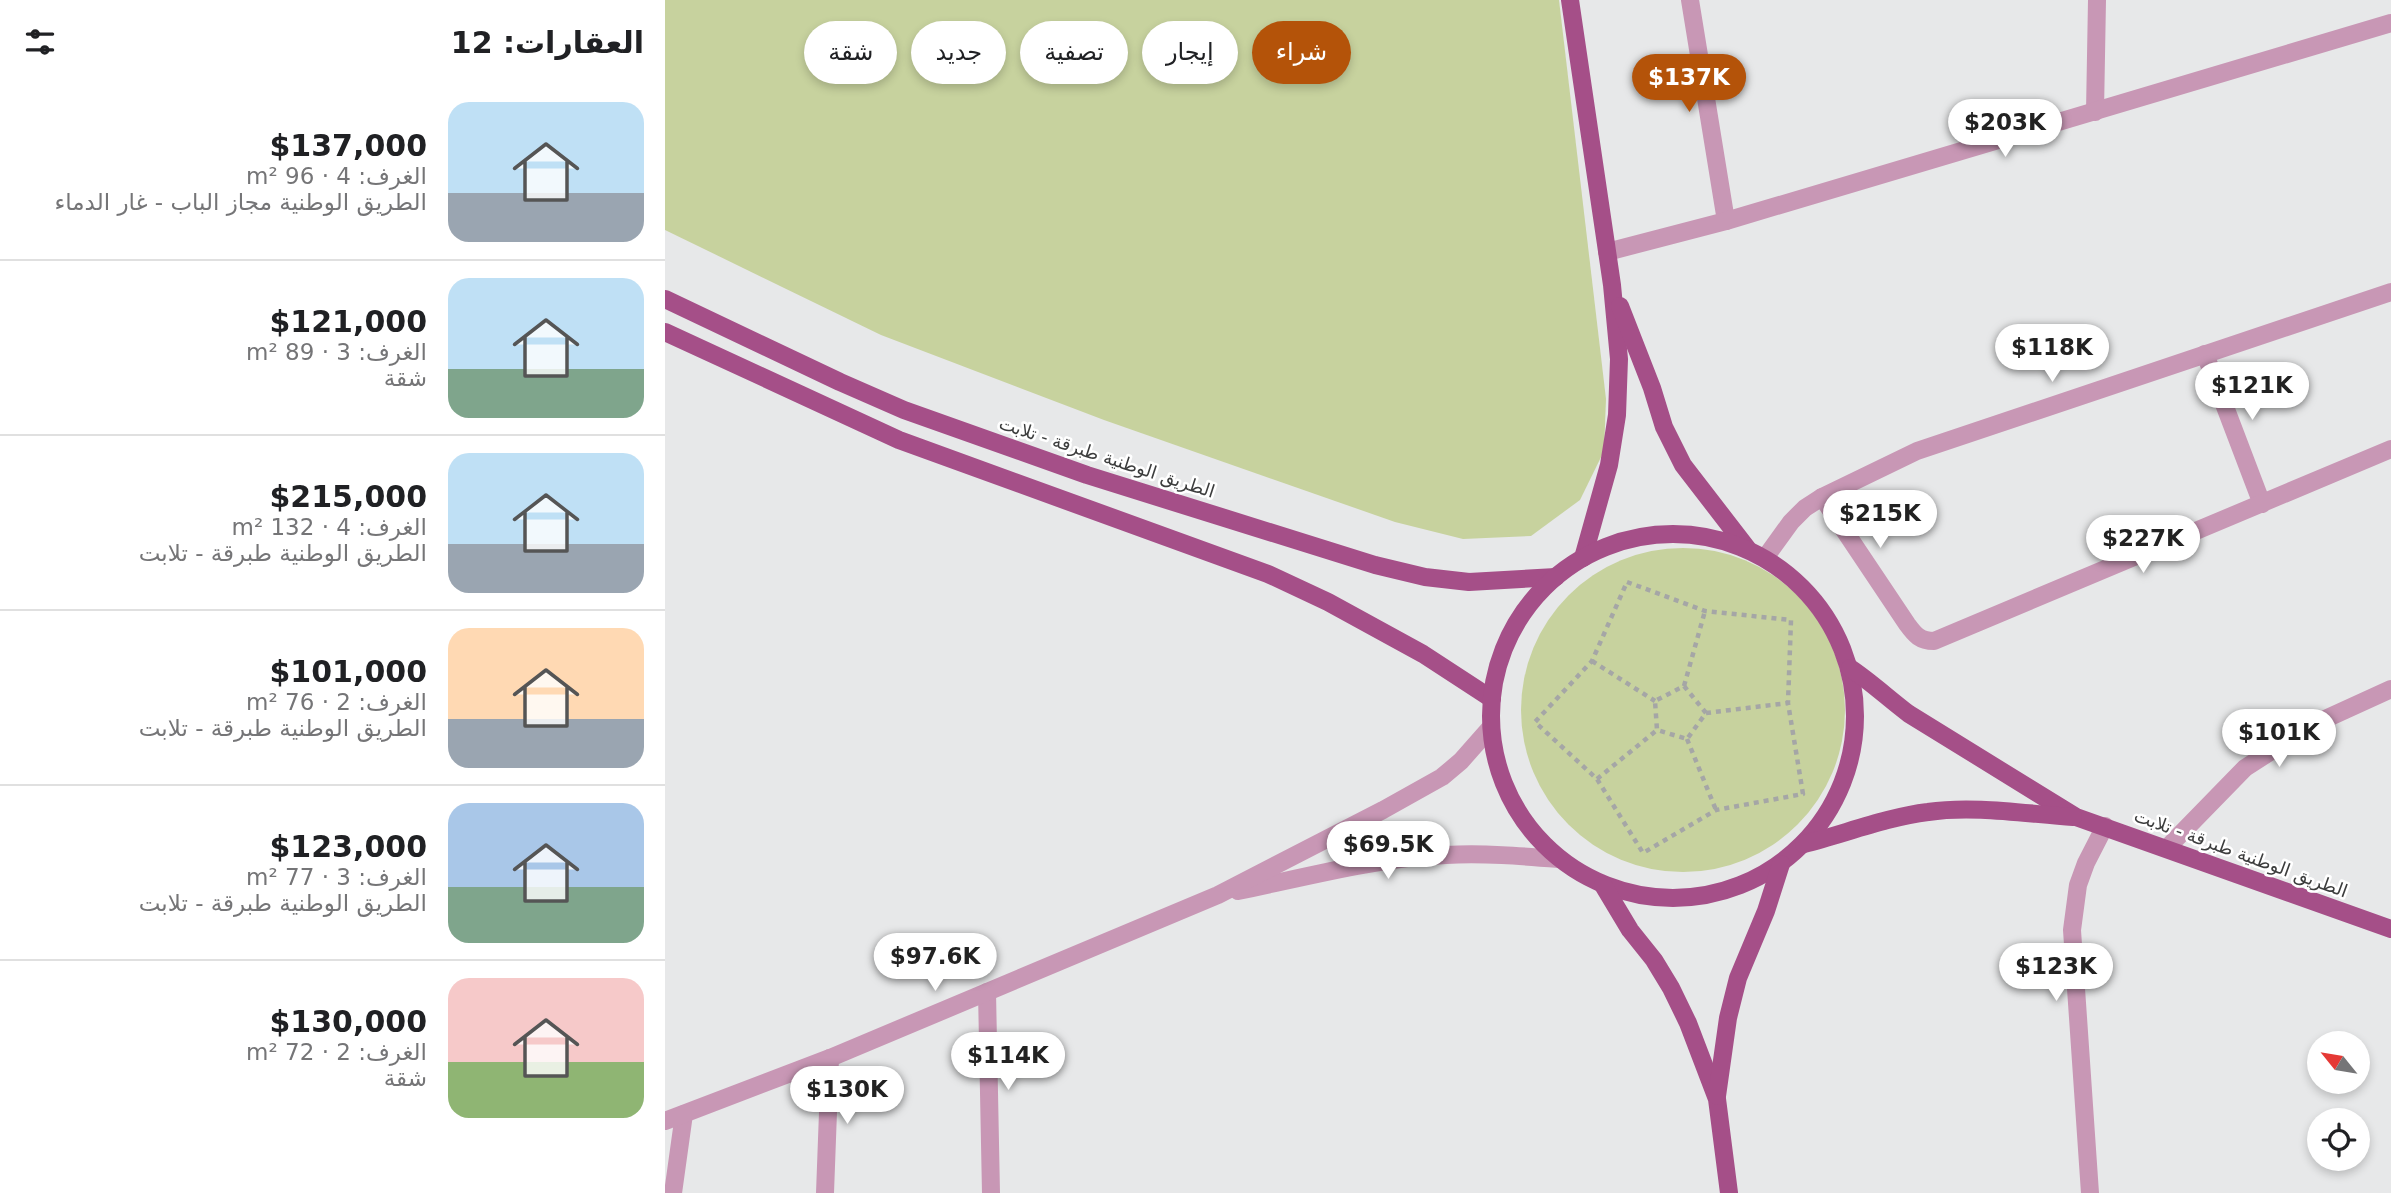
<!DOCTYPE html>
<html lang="ar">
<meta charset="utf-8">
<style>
:root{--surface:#fff;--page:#f6f6f6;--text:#202124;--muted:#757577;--line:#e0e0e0;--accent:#b45309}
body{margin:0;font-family:"DejaVu Sans",Vazirmatn,sans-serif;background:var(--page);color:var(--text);direction:rtl;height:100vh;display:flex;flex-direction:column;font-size:26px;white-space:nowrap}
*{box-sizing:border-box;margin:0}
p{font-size:23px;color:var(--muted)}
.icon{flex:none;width:38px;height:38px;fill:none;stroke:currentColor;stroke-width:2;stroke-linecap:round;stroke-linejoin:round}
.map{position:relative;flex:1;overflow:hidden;direction:ltr}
.details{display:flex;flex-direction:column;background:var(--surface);width:665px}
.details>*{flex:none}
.top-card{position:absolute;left:21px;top:21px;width:665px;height:63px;direction:rtl;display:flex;gap:14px}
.needle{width:46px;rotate:300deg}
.buttons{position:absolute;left:1642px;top:1031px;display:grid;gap:14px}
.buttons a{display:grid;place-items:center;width:63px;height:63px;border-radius:50%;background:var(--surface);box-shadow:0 4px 10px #0003;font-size:35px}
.price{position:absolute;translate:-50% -60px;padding:0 16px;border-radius:24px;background:#fff;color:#222;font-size:23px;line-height:46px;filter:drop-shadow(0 2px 4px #0008)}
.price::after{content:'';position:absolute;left:50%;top:42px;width:21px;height:16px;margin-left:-10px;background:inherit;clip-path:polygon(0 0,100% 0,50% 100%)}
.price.current{background:var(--accent);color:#fff}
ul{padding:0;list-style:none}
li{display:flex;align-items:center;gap:21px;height:175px;padding:0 21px}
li+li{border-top:2px solid var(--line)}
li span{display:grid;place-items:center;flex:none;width:196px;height:140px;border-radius:21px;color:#555}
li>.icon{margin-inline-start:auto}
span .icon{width:84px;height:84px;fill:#fffc;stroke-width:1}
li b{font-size:30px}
h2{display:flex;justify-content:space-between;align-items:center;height:84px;padding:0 21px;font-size:30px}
.tag{padding:0 24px;border-radius:32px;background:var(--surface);box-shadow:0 4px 10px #0003;font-size:24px;line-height:63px}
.tag.current{background:var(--accent);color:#fff}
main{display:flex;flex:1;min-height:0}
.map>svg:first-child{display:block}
</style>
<main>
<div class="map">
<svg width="1726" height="1193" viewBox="0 0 1726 1193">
<rect width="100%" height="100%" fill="#e7e8e9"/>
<g fill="#c7d29e">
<path d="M 0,0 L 894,0 L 941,399 L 939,451 L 915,500 L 866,536 L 798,539 L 730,522 L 439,420 L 216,335 L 0,230 Z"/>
<circle cx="1018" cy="710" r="162"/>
</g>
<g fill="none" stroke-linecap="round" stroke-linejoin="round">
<g stroke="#a5a6a6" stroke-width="4.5" stroke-dasharray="5 5" stroke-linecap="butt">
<path d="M 962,582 L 1040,611 L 1126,620 L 1123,703 L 1138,794 L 1051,810 L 978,853 L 932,779 L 870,722 L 927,661 Z"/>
<path d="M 927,661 L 990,701"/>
<path d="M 1019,686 L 1041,713 L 1022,739 L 992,730 L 990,701 Z"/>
<path d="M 1019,686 L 1040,611"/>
<path d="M 1041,713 L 1123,703"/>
<path d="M 1022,739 L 1051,810"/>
<path d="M 932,779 L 992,730"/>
</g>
<g stroke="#c897b5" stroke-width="18">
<path d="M 1025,0 L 1061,221"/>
<path d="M 1430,112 L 1432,0"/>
<path d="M 942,252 L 1061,221 L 1726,23"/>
<path d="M 1540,354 L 1597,504"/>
<path d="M 1157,497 L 1242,624 C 1250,635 1255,641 1269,641 L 1726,449"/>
<path d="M 1100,558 L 1126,522 L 1140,508 L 1157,497 L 1252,451 L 1726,292"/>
<path d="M 1502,848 L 1580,768 L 1645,726 L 1726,689"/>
<path d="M 322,992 L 326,1193"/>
<path d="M 8,1193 L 19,1114"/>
<path d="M 160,1193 L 165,1058"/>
<path d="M 1425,1193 L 1407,930 L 1413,885 L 1421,863 L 1440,826"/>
</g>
<g stroke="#c897b5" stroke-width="18">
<path d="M 573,891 C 641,877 711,858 781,855 C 818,853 856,856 894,859"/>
<path d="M 0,1121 L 165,1058 L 553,895 L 718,810 L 777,777 L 796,761 L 826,727"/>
</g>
<g stroke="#a54f88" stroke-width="18">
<path d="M 905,0 L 947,285 L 954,359 L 952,415 L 944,465 L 918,558"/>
<path d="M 0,299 L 175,382 L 239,410 L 422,475 L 710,565 L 760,577 L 804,582 L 891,577"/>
<path d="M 955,306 L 987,388 L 999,427 L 1018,465 L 1082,548"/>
<path d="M 0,332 L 234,440 L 603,574 L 663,602 L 758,654 L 827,699"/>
<circle cx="1008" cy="716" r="182"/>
<path d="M 1185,668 C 1206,682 1224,699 1244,714 L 1411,817 L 1726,929"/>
<path d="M 1139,844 C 1179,834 1222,817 1263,812 C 1308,805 1362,814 1408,817"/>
<path d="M 938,885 L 965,930 L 989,960 L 1006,988 L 1023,1023 L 1052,1099 L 1064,1193"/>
<path d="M 1052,1096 L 1063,1018 L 1073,978 L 1101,911 L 1116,864"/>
</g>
</g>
<g text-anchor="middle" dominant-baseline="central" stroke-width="5" stroke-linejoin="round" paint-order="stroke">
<g font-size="18" fill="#3c3d3d" stroke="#fff">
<text transform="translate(442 457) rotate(18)">الطريق الوطنية طبرقة - تلابت</text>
<text transform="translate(1576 853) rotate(20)">الطريق الوطنية طبرقة - تلابت</text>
</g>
</g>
</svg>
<div class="buttons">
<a><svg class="needle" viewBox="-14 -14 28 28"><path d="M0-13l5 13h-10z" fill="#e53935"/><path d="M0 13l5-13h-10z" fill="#757577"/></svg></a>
<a><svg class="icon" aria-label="locate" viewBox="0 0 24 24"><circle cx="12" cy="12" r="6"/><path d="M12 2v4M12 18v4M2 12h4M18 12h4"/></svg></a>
</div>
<b class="price current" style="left:1024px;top:114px">$137K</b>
<b class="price" style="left:1340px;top:159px">$203K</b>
<b class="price" style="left:1387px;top:384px">$118K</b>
<b class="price" style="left:1587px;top:422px">$121K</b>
<b class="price" style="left:1215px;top:550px">$215K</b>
<b class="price" style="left:1478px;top:575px">$227K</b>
<b class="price" style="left:1614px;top:769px">$101K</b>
<b class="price" style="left:723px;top:881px">$69.5K</b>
<b class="price" style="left:270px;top:993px">$97.6K</b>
<b class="price" style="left:1391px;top:1003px">$123K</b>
<b class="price" style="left:343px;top:1092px">$114K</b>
<b class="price" style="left:182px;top:1126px">$130K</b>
<div class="top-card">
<a class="tag current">شراء</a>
<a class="tag">إيجار</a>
<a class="tag">تصفية</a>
<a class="tag">جديد</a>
<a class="tag">شقة</a>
</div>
</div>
<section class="details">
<h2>العقارات: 12<svg class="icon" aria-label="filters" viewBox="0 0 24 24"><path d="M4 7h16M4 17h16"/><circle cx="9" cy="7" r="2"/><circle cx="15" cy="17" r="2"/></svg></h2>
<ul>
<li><span style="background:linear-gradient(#bfe0f5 65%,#9aa5b1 0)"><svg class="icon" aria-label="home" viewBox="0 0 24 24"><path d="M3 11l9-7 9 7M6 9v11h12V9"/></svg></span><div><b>$137,000</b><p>الغرف: 4 · 96 m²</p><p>الطريق الوطنية مجاز الباب - غار الدماء</p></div></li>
<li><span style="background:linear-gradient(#bfe0f5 65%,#7fa58c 0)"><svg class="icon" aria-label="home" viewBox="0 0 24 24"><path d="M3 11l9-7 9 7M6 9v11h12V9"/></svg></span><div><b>$121,000</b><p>الغرف: 3 · 89 m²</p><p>شقة</p></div></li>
<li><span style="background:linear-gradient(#bfe0f5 65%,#9aa5b1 0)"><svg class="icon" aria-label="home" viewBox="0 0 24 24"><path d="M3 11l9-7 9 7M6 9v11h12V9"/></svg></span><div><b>$215,000</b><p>الغرف: 4 · 132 m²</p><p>الطريق الوطنية طبرقة - تلابت</p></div></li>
<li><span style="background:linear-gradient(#ffd9b3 65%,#9aa5b1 0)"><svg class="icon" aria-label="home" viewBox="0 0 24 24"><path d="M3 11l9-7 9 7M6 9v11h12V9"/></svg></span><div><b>$101,000</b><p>الغرف: 2 · 76 m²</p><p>الطريق الوطنية طبرقة - تلابت</p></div></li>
<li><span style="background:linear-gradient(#a9c7e8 60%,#7fa58c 0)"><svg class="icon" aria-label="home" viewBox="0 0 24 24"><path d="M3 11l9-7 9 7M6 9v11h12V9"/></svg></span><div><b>$123,000</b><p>الغرف: 3 · 77 m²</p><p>الطريق الوطنية طبرقة - تلابت</p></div></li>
<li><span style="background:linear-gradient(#f6c9c9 60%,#8fb573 0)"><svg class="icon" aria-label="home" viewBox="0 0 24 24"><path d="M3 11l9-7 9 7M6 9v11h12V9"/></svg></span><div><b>$130,000</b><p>الغرف: 2 · 72 m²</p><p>شقة</p></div></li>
</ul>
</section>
</main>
